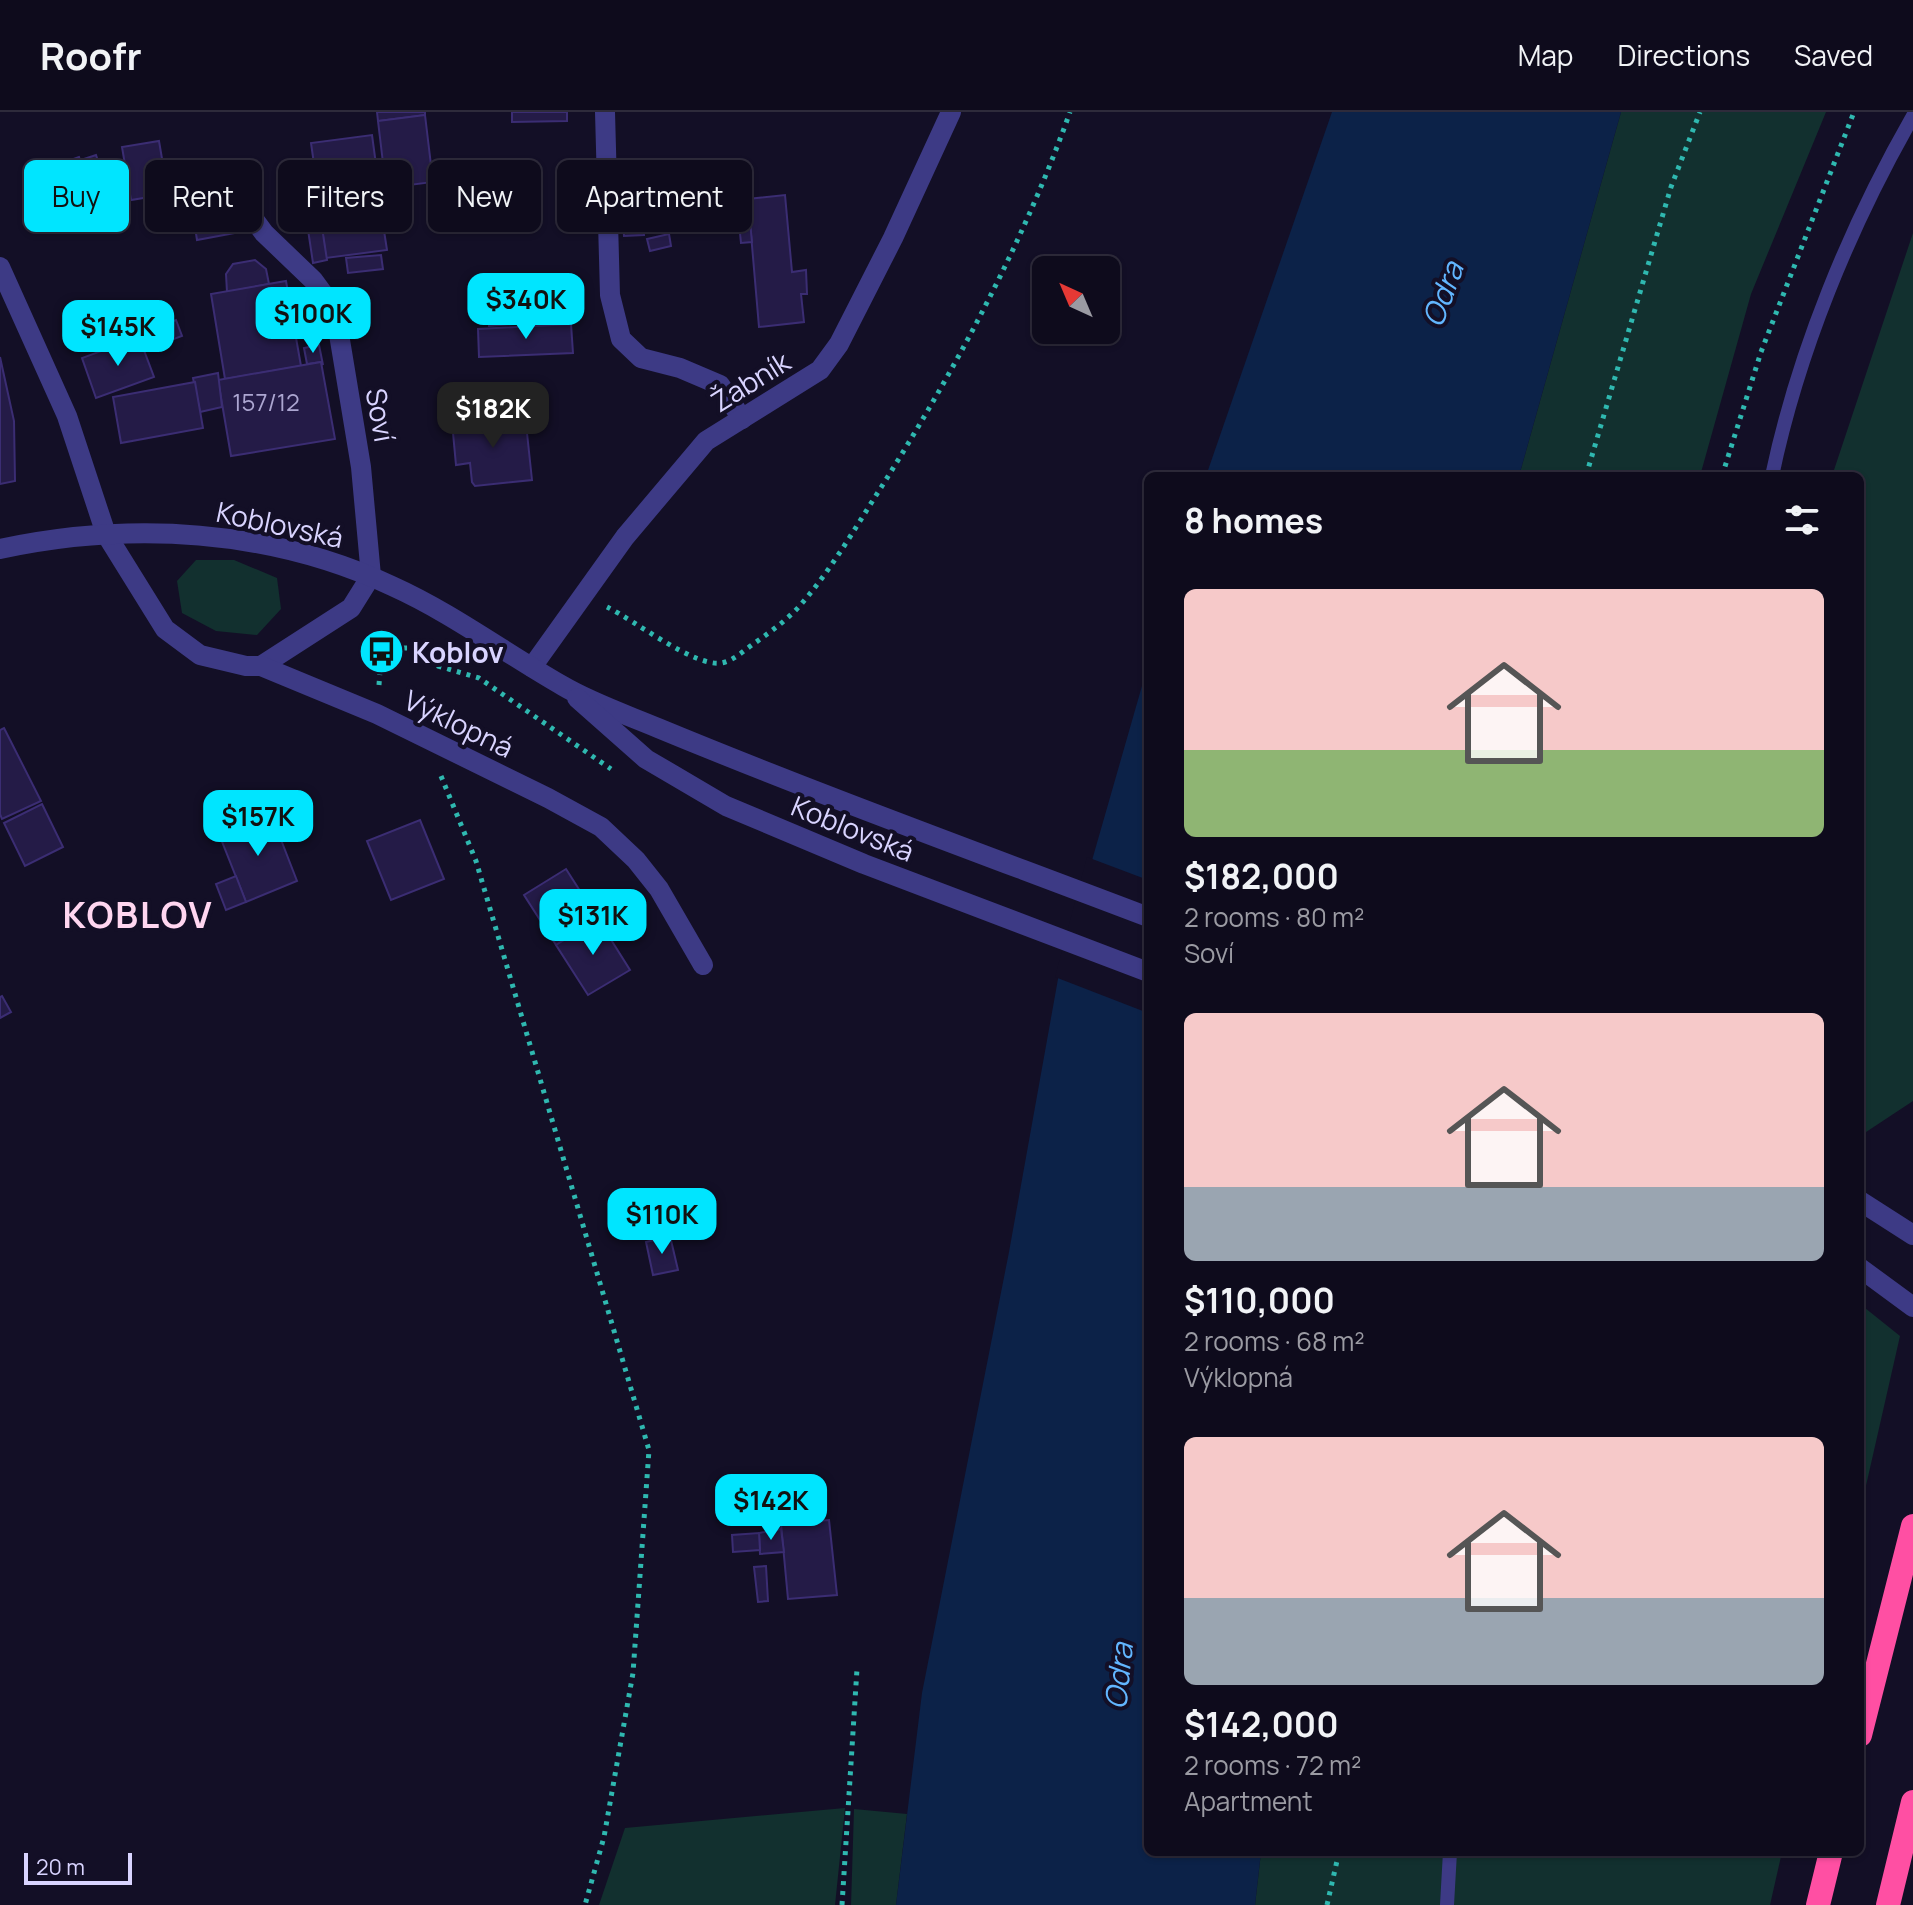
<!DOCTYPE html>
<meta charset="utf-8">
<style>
:root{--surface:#0e0b1c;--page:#1c1929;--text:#f1f3f6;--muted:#9b9ba3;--line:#2e2b3b;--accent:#00e5ff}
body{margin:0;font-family:Manrope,sans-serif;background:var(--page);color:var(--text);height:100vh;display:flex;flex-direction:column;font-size:30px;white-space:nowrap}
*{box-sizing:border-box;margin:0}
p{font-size:26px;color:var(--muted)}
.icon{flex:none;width:44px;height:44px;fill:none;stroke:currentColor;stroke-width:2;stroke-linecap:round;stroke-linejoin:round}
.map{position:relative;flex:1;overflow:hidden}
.sheet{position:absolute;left:1144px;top:360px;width:720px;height:1384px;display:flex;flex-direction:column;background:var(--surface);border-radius:12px;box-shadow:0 2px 6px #0004,0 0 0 2px var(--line)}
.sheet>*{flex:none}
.top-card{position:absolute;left:24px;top:48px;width:760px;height:72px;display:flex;gap:16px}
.needle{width:52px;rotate:316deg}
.controls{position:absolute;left:1032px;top:144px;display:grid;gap:16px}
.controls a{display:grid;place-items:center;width:88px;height:88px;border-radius:12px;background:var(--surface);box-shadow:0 2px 6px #0004,0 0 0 2px var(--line);font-size:40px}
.scale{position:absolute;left:24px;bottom:20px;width:108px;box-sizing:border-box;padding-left:8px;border:4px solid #d9d4ff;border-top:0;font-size:22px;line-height:28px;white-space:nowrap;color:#d9d4ff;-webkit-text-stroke:6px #130f26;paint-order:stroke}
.price{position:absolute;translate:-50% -68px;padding:0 18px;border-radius:16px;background:var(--accent);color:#111;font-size:26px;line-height:52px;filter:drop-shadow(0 2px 4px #0008)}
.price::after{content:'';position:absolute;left:50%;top:48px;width:24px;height:18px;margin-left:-12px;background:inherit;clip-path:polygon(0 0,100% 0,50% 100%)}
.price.active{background:#222;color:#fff}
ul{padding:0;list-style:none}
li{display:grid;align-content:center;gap:16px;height:424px;padding:0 40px}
li span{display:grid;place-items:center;height:248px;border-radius:12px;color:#555}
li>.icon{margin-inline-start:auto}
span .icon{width:144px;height:144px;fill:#fffc;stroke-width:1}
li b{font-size:34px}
h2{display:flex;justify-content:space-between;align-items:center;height:96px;padding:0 40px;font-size:34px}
.tag{padding:0 28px;border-radius:12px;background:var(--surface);box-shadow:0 2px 6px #0004,0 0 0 2px var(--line);font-size:28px;line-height:72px}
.tag.active{background:var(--accent);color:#111}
header{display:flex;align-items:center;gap:48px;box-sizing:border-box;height:112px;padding:0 40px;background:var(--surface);border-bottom:2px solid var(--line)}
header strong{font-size:38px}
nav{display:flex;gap:44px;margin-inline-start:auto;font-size:28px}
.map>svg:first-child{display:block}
</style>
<header>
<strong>Roofr</strong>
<nav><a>Map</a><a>Directions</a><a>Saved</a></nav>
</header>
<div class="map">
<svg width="1913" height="1793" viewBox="0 0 1913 1793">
<rect width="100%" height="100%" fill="#130f26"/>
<g fill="#12302f">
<path d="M 1621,0 L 1826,0 L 1751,182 L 1700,364 L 1519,364 Z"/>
<path d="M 1913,121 L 1913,989 L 1860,1024 L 1860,364 L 1832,364 Z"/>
<path d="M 196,448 L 234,448 L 277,466 L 281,497 L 257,523 L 216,519 L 182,501 L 177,469 Z"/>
<path d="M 1860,1192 L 1900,1224 L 1860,1400 Z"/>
<path d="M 845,1696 L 835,1793 L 599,1793 L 625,1716 Z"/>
<path d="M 854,1697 L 907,1702 L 896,1793 L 851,1793 Z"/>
<path d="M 1261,1740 L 1782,1740 L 1770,1793 L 1255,1793 Z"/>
</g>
<g fill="#0c2248">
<path d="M 1332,0 L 1621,0 L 1519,364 L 1206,364 Z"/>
<path d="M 1148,553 L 1148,1740 L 1261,1740 L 1255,1793 L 896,1793 L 922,1581 L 1009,1140 L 1058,867 Z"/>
</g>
<path fill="#130f26" d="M 1087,745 L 1148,768 L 1148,901 L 1055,865 Z"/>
<g fill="#241b47" stroke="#3b2d73" stroke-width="2">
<path d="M 377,0 L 425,0 L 425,3 L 378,9 Z"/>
<path d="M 512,0 L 567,0 L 567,9 L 512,10 Z"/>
<path d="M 425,3 L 433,70 L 386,76 L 378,9 Z"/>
<path d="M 372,23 L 382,97 L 380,93 L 321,101 L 311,31 Z"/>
<path d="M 159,29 L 168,82 L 131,88 L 122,35 Z"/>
<path d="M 96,43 L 105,70 L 103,67 L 88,71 L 81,48 Z"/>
<path d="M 79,45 L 88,71 L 103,67 L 113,96 L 54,116 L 36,60 Z"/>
<path d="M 785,83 L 792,160 L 806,158 L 807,182 L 801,182 L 804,210 L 759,215 L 748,87 Z"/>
<path d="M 229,89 L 235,121 L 197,128 L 192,96 Z"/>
<path d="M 380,93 L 387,138 L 326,146 L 320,101 Z"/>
<path d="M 642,96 L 644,123 L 624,124 L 622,97 Z"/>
<path d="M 321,109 L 327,148 L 313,151 L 307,111 Z"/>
<path d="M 750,110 L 752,130 L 741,131 L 739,111 Z"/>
<path d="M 669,122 L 671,134 L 650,139 L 647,127 Z"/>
<path d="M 381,143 L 383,157 L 348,161 L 346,146 Z"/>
<path d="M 255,148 L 266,157 L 269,172 L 227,180 L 226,162 L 233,152 Z"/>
<path d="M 286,169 L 301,254 L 225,267 L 211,182 Z"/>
<path d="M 521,171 L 540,171 L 539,185 L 523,185 Z"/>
<path d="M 523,182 L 525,211 L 489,214 L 488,184 Z"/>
<path d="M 555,184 L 556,196 L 540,196 L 539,185 Z"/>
<path d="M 525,185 L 539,185 L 541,214 L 526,215 Z"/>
<path d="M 570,194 L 571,212 L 541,214 L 540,196 Z"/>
<path d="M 176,208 L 182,224 L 163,231 L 161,227 L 153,230 L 148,218 Z"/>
<path d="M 571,212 L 573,241 L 479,245 L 478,217 Z"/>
<path d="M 139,225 L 154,265 L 96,286 L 82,246 Z"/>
<path d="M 319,233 L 323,253 L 321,250 L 307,252 L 304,236 Z"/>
<path d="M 0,245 L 14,309 L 15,369 L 0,372 Z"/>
<path d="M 321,250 L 335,327 L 231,344 L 218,268 Z"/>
<path d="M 218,261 L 222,295 L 200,300 L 193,266 Z"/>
<path d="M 195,270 L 203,316 L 121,331 L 113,285 Z"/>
<path d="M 516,303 L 518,321 L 527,321 L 532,368 L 475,374 L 472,370 L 470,351 L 456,353 L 452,310 Z"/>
<path d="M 4,616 L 41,689 L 2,707 L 0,702 L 0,618 Z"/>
<path d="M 42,692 L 63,735 L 25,754 L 4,711 Z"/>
<path d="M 271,702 L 297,769 L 246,790 L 219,722 Z"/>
<path d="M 420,708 L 444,767 L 391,788 L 367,729 Z"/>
<path d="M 566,757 L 598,807 L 556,833 L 524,783 Z"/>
<path d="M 236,764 L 246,790 L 226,798 L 216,772 Z"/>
<path d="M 598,807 L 630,858 L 588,883 L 556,833 Z"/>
<path d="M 2,884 L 11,900 L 0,906 L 0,885 Z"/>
<path d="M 670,1124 L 678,1158 L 653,1163 L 646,1130 Z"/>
<path d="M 829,1408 L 837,1483 L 788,1487 L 781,1412 Z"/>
<path d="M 781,1417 L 784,1440 L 760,1442 L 759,1421 Z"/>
<path d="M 759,1421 L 760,1438 L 733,1440 L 732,1423 Z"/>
<path d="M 766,1454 L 768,1489 L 758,1490 L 754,1455 Z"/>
</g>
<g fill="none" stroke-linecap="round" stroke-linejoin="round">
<g stroke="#2fb8b0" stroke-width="5" stroke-dasharray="4 6" stroke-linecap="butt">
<path d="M 1586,364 L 1671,75 L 1700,0"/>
<path d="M 1722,364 L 1761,240 L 1854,0"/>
<path d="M 607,495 C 634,508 694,555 721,551 C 733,549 742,540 752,533 C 770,520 789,507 803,490 C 833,455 857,413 882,374 C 956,256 1023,132 1070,0"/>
<path d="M 379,573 L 380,559 L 394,536 L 409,536 L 423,542 L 438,554 L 479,566 L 611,657"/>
<path d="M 441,664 L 476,749 L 649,1338 L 633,1561 L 604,1725 L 585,1793"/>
<path d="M 842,1793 L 857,1557"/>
<path d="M 1327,1793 L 1339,1740"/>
</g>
<g stroke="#3d3a85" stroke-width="14">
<path d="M 1772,364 C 1798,240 1850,114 1913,4"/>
<path d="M 1447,1793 L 1450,1740"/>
</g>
<g stroke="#3d3a85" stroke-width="20">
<path d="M 605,0 L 610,183 L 621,227 L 641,246 L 680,256 L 720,273 L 742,307"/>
<path d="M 242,91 L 264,121 L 313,168 L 335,198 L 361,355 L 371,464 L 351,496 L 261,554"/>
<path d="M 106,422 L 165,517 L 200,543 L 246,554 L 261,554 L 377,602 L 548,686 L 601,715 L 636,748 L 659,777 L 703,853"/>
<path d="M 532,555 L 625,425 L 706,329 L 820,258 L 839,232 L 893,126 L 951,0"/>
</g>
<g stroke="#3d3a85" stroke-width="20">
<path d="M 0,155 L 67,304 L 106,422"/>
<path d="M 0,437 C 131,409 270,417 392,474 C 452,501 505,541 563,574 C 592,591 627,603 658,616 C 820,683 985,743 1148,805"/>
<path d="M 577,586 L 646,647 L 726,694 L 864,752 L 1148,860"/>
<path d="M 1860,1089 L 1913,1123"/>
<path d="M 1860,1156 L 1913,1195"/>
</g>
<g stroke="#ff4fa3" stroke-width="24">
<path d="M 1860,1623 L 1913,1414"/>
<path d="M 1818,1793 L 1831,1740"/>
<path d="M 1888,1793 L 1913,1690"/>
</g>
</g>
<defs>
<symbol id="bus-disc" viewBox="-11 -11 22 22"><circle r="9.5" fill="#00e5ff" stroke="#130f26"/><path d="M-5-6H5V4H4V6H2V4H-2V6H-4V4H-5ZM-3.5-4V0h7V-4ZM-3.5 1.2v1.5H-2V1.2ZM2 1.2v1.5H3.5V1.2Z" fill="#111"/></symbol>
</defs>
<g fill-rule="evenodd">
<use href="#bus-disc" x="356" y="514" width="51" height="51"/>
</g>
<g text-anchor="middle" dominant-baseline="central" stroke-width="8" stroke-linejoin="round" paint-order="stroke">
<g font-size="24" fill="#aca6d1">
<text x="266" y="289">157/12</text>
</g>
<g font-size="28" fill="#d9d4ff" stroke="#130f26">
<text transform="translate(750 269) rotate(-32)">Žabník</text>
<text transform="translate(381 303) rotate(80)">Soví</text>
<text transform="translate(280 412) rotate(12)">Koblovská</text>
<text transform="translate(459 611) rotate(26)">Výklopná</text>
<text transform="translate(853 716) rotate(22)">Koblovská</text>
</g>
<g font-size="28" font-weight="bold" fill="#d9d4ff" stroke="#130f26" text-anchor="start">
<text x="412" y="540">Koblov</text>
</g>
<g font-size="30" font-style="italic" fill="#62b6ff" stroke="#130f26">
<text transform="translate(1442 182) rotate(-70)">Odra</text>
<text transform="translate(1118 1564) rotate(-84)">Odra</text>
</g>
<g font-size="36" font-weight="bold" letter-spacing="2" fill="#ffd6f0" stroke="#130f26">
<text x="138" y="802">KOBLOV</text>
</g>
</g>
</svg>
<div class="controls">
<a><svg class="needle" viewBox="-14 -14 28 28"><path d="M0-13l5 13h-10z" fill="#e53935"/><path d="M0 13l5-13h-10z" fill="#9b9ba3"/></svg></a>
</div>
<div class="scale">20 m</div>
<b class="price" style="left:526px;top:229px">$340K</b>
<b class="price" style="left:313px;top:243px">$100K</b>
<b class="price" style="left:118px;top:256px">$145K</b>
<b class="price active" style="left:493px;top:338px">$182K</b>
<b class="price" style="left:258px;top:746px">$157K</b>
<b class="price" style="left:593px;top:845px">$131K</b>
<b class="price" style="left:662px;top:1144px">$110K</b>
<b class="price" style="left:771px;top:1430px">$142K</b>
<div class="top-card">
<a class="tag active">Buy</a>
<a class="tag">Rent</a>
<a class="tag">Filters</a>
<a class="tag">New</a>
<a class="tag">Apartment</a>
</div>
<section class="sheet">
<h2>8 homes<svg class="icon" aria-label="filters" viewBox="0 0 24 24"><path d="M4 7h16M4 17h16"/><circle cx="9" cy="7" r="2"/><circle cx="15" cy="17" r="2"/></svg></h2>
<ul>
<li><span style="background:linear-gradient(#f6c9c9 65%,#8fb573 0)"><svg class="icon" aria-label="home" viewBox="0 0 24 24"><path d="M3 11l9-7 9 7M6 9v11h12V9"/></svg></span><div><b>$182,000</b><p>2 rooms · 80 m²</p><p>Soví</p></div></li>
<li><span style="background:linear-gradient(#f6c9c9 70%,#9aa5b1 0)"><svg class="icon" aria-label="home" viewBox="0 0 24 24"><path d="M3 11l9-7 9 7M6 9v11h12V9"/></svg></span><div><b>$110,000</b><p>2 rooms · 68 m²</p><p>Výklopná</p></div></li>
<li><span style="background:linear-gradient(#f6c9c9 65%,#9aa5b1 0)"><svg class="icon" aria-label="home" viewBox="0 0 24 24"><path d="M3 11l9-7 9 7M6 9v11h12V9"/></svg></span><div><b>$142,000</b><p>2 rooms · 72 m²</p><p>Apartment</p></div></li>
</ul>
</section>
</div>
